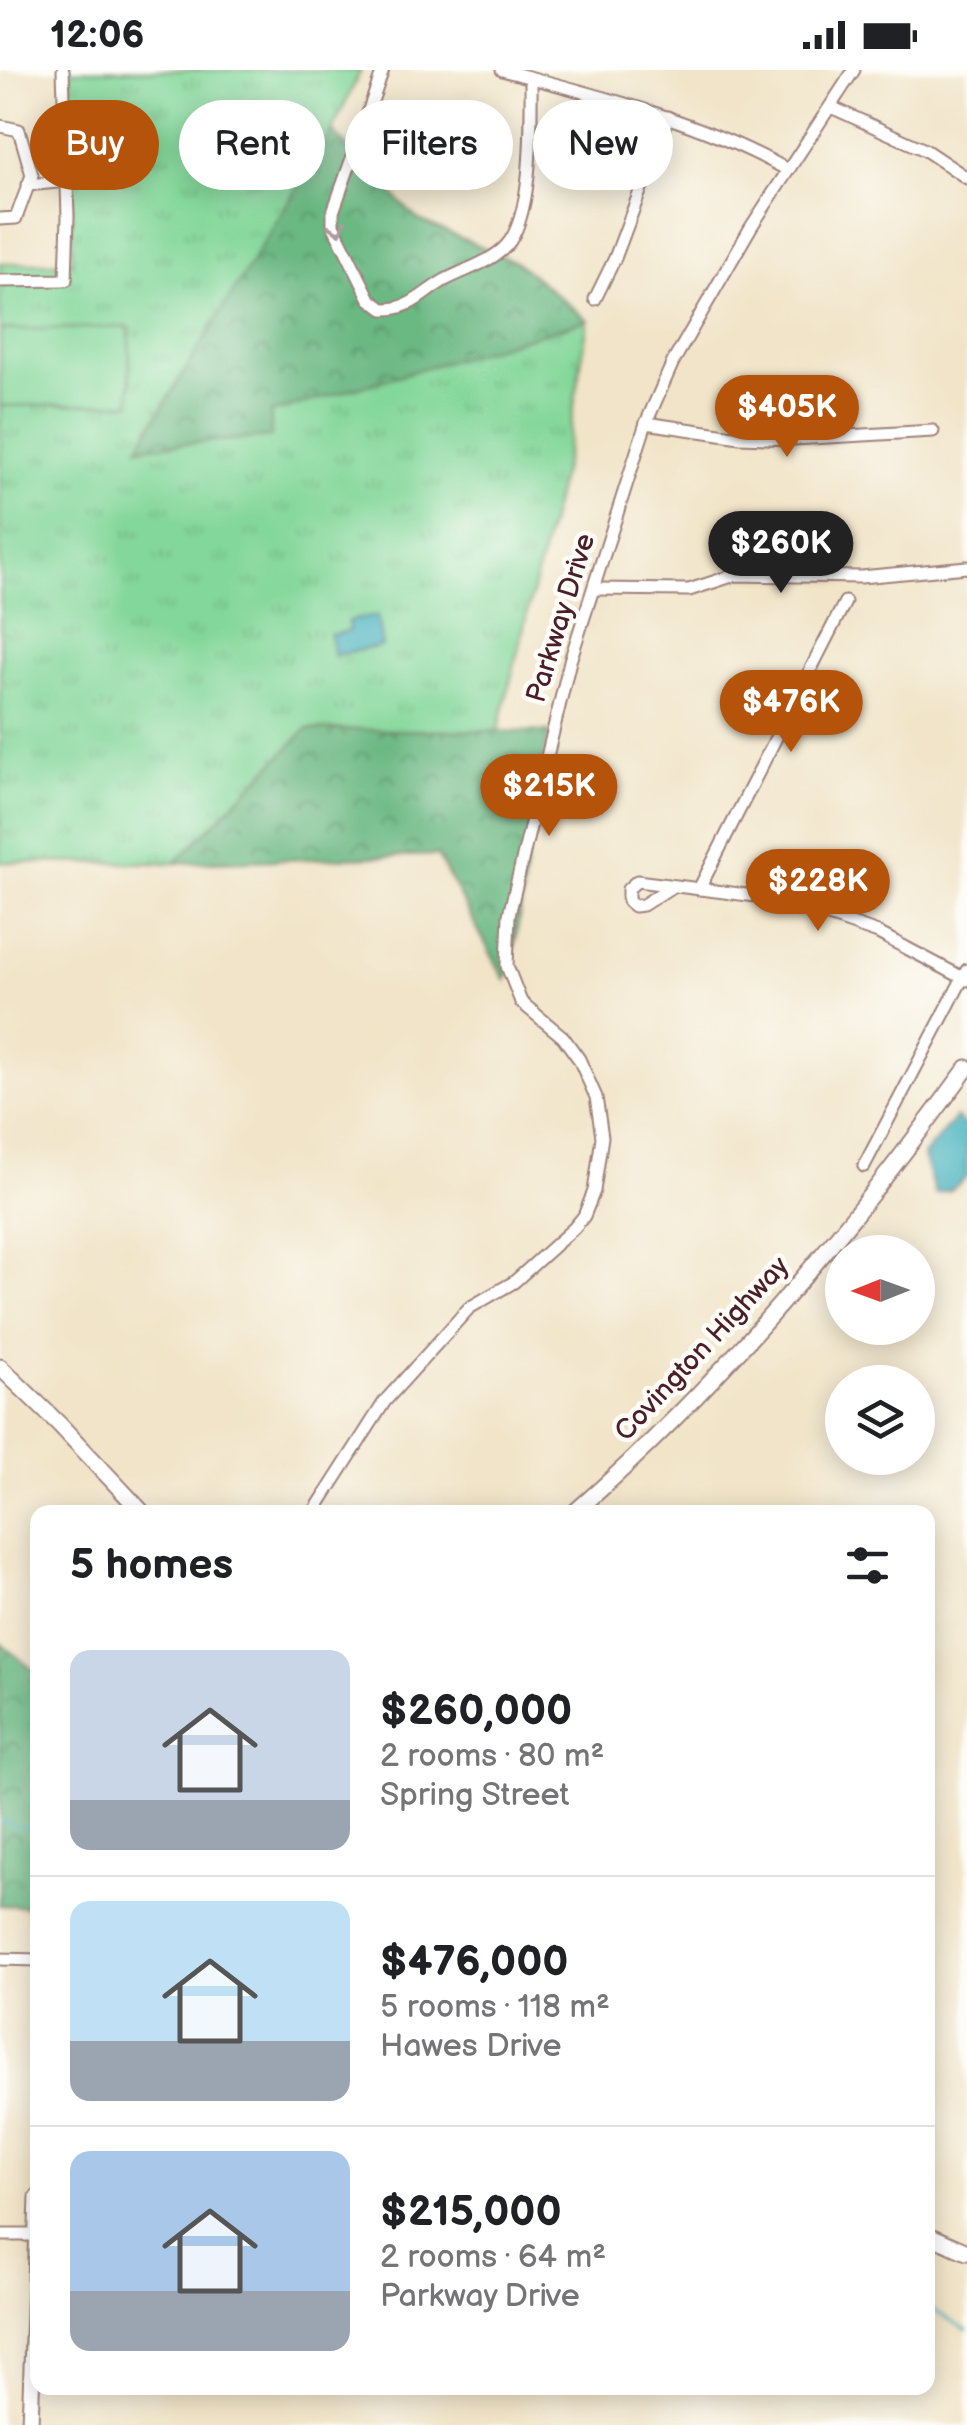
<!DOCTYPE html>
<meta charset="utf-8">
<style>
:root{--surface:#fff;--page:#f6f6f6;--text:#202124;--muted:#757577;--line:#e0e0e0;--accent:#b45309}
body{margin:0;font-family:"Balsamiq Sans",sans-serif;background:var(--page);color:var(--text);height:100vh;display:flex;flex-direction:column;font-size:38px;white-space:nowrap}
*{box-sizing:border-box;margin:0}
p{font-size:32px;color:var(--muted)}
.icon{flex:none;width:55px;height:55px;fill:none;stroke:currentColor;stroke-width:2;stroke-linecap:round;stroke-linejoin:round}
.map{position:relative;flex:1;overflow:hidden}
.details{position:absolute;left:30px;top:1435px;width:905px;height:890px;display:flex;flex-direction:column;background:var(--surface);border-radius:20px;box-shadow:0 5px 25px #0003}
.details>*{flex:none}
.banner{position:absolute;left:30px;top:30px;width:908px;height:90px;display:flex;gap:20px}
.needle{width:65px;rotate:269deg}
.buttons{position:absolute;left:825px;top:1165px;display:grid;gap:20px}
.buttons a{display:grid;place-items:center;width:110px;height:110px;border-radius:50%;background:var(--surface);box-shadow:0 5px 25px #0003;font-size:50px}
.price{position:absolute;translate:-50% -85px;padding:0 22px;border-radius:35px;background:var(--accent);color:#fff;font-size:32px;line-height:65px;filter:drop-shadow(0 2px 5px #0008)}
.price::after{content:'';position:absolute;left:50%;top:60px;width:30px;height:22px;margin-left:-15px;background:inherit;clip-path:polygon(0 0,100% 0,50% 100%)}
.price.selected{background:#222;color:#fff}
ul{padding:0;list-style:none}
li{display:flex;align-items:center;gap:30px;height:250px;padding:0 40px}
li+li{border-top:2px solid var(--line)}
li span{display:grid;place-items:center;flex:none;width:280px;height:200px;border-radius:20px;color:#555}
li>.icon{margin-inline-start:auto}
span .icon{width:120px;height:120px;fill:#fffc;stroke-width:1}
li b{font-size:42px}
h2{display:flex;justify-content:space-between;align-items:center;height:120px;padding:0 40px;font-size:42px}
.chip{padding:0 35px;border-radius:45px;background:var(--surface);box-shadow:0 5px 25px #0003;font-size:35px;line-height:90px}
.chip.selected{background:var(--accent);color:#fff}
.status{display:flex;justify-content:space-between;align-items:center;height:70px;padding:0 50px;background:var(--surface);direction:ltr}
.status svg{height:28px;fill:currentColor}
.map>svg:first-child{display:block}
</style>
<div class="status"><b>12:06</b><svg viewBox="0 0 49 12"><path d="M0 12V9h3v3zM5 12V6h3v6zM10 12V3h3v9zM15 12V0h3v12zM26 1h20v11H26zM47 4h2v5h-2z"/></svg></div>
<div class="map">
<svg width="967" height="2355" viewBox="0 0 967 2355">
<defs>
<pattern id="forest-crowns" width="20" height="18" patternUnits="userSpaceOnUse" patternTransform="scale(2.5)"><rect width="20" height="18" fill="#6ab882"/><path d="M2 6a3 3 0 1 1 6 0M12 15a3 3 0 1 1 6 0" fill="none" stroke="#59956b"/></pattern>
<pattern id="park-tufts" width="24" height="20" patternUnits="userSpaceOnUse" patternTransform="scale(2.5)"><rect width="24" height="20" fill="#83d79a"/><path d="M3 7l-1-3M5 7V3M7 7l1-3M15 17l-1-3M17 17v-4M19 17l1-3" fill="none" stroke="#73b885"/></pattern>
</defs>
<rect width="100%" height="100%" fill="#fdfcf7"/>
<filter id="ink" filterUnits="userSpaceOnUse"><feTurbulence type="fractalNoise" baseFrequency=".01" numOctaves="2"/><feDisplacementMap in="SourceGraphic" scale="20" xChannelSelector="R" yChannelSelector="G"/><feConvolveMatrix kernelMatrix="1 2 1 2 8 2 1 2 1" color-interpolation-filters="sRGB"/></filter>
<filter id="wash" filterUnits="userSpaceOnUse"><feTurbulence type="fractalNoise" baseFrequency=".0048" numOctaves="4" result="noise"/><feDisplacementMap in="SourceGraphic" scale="40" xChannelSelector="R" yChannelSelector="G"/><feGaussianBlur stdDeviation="2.25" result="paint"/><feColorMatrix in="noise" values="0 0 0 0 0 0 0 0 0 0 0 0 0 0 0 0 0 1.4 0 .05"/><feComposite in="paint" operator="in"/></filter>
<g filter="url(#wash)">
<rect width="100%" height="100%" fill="#f1e4c8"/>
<g fill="url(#forest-crowns)" stroke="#5a6c56" stroke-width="2.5">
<path d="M 332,61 L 417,149 L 516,192 L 588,250 L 271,343 L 272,367 L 137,377 Z"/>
<path d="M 307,659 L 550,662 C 525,743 528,829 506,911 L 437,785 L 175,793 Z"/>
<path d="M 0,1573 L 37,1603 L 37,1837 L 0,1835 Z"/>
</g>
<path fill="url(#park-tufts)" stroke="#667b62" stroke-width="2.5" d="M 70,0 L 361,0 L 332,61 L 138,377 L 271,367 L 271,343 L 588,250 L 565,390 L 498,661 L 307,659 L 175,793 L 0,792 L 0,193 L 72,193 Z"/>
<path fill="#83d79a" stroke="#667b62" stroke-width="2.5" d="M 129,257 L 131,333 L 0,336 L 0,260 Z"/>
<g fill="#42b1bd" stroke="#466874" stroke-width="2.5">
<path d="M 377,546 L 382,576 L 334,585 L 330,565 L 349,561 L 348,551 Z"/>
<path d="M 956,1047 L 967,1059 L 967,1107 L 951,1120 L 935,1123 L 923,1086 Z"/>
</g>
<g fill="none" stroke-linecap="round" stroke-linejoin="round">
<g stroke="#42b1bd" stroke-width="2.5">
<path d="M 0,1752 L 38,1761"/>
<path d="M 928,2237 L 967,2260"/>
</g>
</g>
</g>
<g filter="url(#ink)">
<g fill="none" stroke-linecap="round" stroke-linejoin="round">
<defs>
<g id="minor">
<path d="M 383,0 L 333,142 L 333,155 L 370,229 L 383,239 C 411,240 422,223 445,210 C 464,200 491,192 506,176 C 534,146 531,48 531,8"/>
<path d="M 502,0 C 600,26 698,50 788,100"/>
<path d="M 831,37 L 925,80 L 967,108"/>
<path d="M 0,56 L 19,60 L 32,105 L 16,148 L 0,149"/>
<path d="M 28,115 L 67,111"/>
<path d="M 0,211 L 66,210 L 68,146 L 63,0"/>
<path d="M 595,229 L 615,188 L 668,47"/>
<path d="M 646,353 L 740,367 L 794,369 L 933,361"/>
<path d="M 595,519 L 689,520 L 735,505 L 861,507 L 967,497"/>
<path d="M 671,817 L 643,835 L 634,836 L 628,831 L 628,819 L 637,811 L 779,829 L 878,863 L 967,910"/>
<path d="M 699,819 L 845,532"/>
<path d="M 864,1096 L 967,900"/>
<path d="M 314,1442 L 385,1331 L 469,1238 L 514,1212 L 574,1158 L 584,1146 L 594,1121 L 602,1067 L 596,1027 L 579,989 L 563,967 L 521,932 L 507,896 L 509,845 L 570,591 L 646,353 L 673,292 L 751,157 L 854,0"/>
<path d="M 0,1889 L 38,1890"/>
<path d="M 0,2165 L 34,2165"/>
</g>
<g id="major">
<path d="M 0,1297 L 59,1354 L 142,1442"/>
<path d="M 575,1442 C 724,1312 850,1158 967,998"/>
<path d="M 928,2165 L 967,2182"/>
<path d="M 30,2355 L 38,2127"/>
</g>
</defs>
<use href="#minor" stroke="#9e827a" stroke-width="15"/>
<use href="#major" stroke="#9e827a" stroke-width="19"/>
<use href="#minor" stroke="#fff" stroke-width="11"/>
<use href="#major" stroke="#fff" stroke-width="15"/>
</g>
<defs><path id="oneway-chevron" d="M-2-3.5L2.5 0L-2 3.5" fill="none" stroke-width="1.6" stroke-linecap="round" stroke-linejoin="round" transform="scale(2.5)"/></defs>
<use stroke="#ae9aa0" href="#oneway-chevron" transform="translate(338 158) rotate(73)"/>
</g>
<g text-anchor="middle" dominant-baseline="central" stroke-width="9" stroke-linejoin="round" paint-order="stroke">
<g font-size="28" fill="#4a1f2b" stroke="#fdfcf7">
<text transform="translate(561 548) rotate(-73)">Parkway Drive</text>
<text transform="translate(702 1279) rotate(-47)">Covington Highway</text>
</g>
</g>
</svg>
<div class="buttons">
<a><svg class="needle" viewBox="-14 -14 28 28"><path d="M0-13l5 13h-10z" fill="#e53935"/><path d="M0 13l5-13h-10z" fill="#757577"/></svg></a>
<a><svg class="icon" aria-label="layers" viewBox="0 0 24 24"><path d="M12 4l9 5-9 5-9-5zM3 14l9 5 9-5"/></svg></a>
</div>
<b class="price" style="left:787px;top:390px">$405K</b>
<b class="price selected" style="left:781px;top:526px">$260K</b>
<b class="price" style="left:791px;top:685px">$476K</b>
<b class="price" style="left:549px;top:769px">$215K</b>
<b class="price" style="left:818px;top:864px">$228K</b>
<div class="banner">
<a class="chip selected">Buy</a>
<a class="chip">Rent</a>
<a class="chip">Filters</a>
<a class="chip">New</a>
</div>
<section class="details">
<h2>5 homes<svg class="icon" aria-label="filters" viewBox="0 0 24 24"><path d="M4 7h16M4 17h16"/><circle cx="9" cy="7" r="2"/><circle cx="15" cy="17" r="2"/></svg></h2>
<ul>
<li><span style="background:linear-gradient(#c9d6e8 75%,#9aa5b1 0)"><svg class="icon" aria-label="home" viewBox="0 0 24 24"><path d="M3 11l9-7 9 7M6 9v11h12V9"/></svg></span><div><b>$260,000</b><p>2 rooms · 80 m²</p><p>Spring Street</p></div></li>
<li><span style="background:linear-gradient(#bfe0f5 70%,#9aa5b1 0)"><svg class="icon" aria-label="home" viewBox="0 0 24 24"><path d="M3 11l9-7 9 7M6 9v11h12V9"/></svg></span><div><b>$476,000</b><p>5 rooms · 118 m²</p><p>Hawes Drive</p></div></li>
<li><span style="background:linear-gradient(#a9c7e8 70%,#9aa5b1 0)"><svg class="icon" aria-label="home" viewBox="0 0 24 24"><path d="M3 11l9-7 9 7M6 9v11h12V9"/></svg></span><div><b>$215,000</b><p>2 rooms · 64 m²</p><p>Parkway Drive</p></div></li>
</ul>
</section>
</div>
